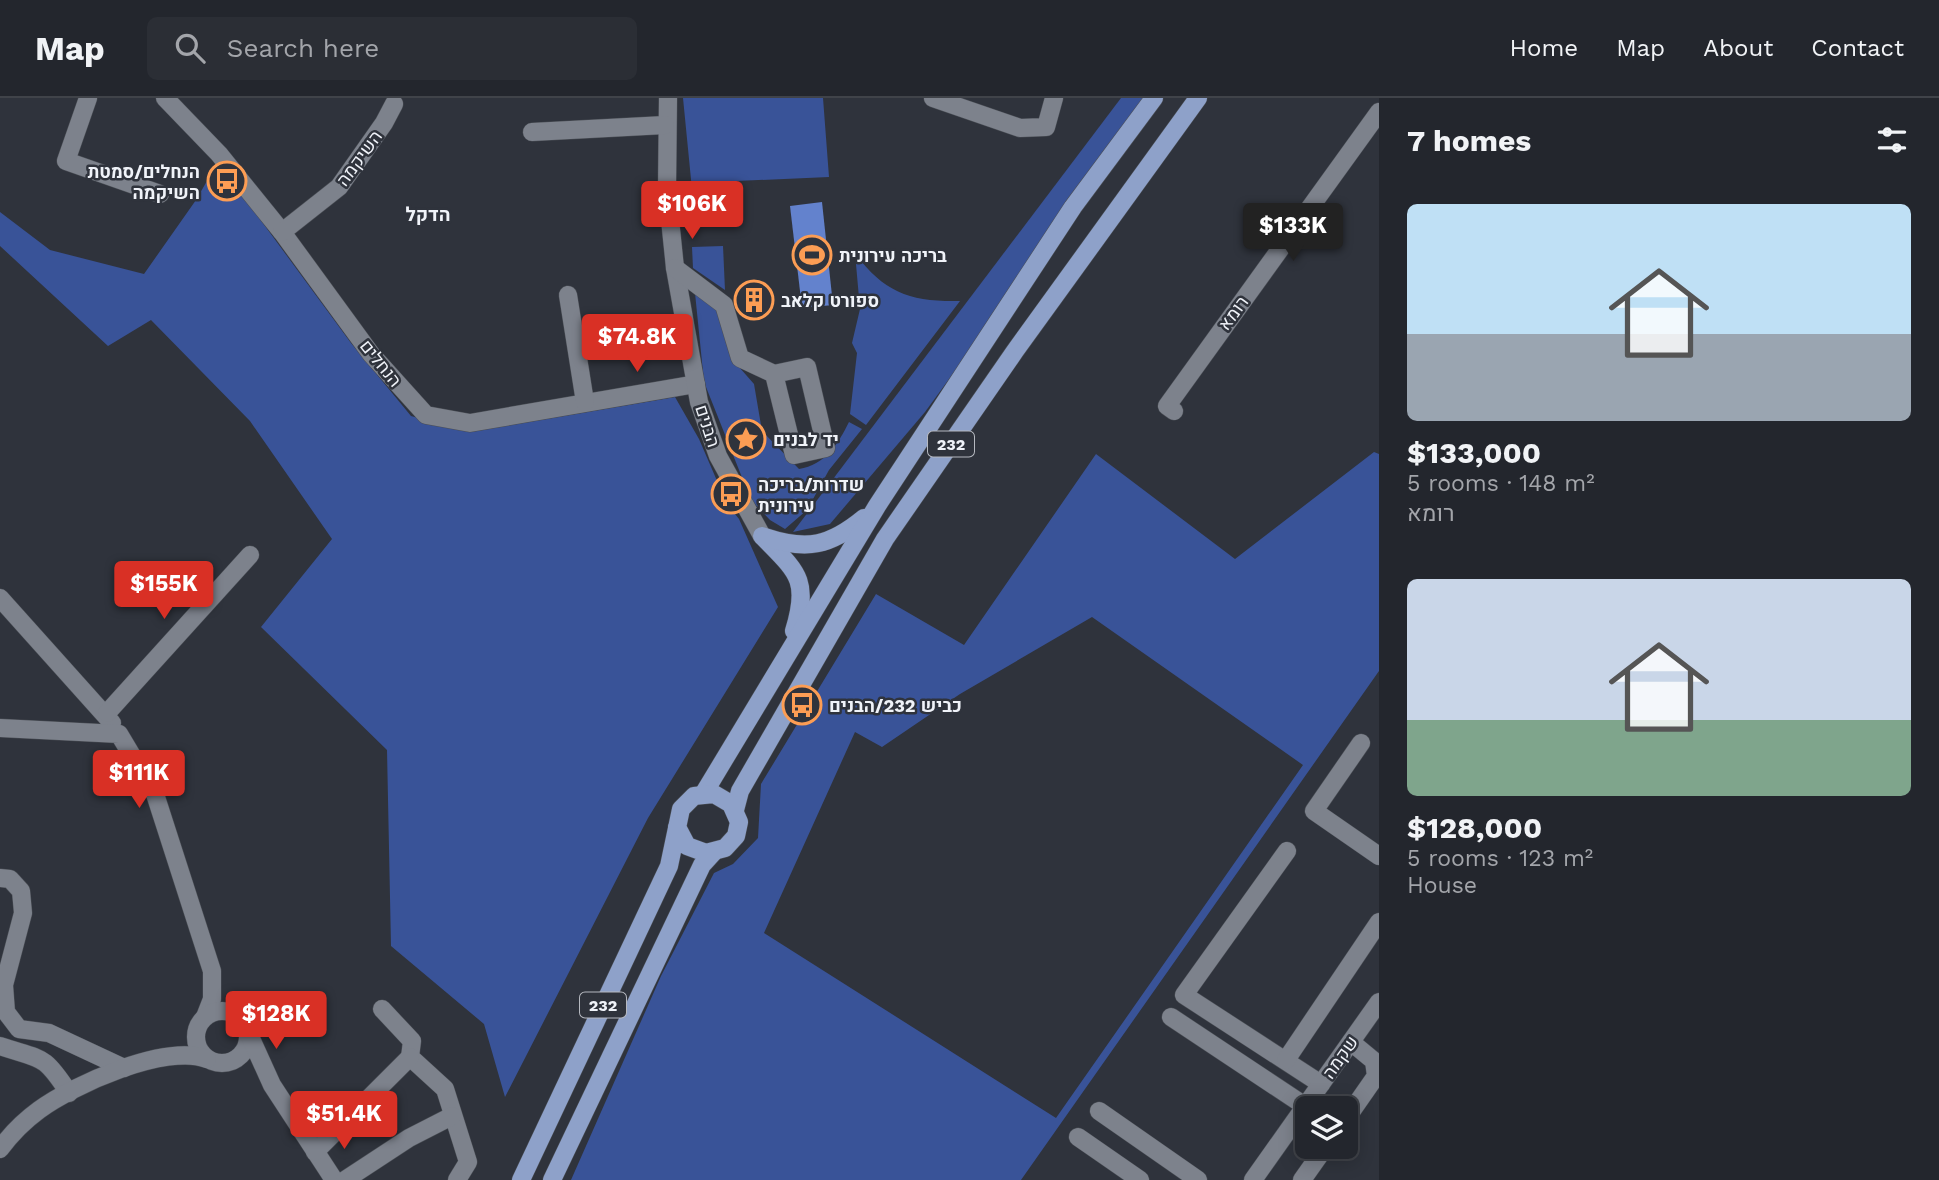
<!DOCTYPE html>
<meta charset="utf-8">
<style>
:root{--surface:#23262d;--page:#2b2e35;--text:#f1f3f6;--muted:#a3a5aa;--line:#404349;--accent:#d93025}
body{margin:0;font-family:"Work Sans",Heebo,sans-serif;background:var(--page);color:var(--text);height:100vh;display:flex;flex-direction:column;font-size:26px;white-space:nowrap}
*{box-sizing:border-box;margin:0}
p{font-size:23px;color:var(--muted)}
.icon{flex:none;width:38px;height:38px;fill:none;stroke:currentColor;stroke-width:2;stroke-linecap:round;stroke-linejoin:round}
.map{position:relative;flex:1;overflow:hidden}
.panel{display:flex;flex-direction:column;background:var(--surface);width:560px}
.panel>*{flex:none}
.controls{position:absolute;left:1295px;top:998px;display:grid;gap:14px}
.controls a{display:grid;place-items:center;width:63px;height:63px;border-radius:10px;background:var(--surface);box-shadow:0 4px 18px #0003,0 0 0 2px var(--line);font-size:35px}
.price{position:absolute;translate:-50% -60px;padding:0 16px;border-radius:7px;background:var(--accent);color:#fff;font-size:23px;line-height:46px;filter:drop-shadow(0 2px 4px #0008)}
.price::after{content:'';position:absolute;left:50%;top:42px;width:21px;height:16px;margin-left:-10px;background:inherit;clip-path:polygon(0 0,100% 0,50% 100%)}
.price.current{background:#222;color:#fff}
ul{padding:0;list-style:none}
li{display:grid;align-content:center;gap:14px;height:371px;padding:0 28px}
li span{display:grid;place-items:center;height:217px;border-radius:10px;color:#555}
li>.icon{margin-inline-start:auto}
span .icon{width:126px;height:126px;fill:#fffc;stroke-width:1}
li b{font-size:30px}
h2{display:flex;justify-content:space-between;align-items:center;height:84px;padding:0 28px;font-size:30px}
header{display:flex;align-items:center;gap:42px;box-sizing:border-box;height:98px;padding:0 35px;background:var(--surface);border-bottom:2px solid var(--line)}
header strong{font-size:33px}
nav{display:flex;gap:38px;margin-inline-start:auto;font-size:24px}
.search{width:490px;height:63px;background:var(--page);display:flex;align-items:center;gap:18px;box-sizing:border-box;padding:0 24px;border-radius:10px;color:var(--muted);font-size:26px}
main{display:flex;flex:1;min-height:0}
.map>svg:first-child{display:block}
</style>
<header>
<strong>Map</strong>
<div class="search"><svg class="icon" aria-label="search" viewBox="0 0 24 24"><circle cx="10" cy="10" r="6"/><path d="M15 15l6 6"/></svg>Search here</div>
<nav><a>Home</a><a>Map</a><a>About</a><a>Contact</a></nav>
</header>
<main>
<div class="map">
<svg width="1379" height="1082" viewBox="0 0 1379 1082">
<rect width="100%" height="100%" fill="#2f333c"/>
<g fill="#395398" fill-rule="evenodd">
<path d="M 683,0 L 823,0 L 829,79 L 713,84 L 716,124 L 695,122 Z"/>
<path d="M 1121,0 L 1155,0 L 925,314 L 830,426 L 793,434 Z"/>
<path d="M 218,64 L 351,245 L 411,318 L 470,334 L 675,299 L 699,341 L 727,406 L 739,421 L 778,509 L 648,720 L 505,999 L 484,926 L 391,848 L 387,652 L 261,529 L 332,441 L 250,323 L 151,222 L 108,248 L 0,148 L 0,114 L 50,152 L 144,176 L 196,102 Z"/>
<path d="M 723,148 L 725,192 L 693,170 L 692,149 Z"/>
<path d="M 855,155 C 884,195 911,204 960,203 L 866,327 L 850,316 L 857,255 L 852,245 L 860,211 Z"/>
<path d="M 695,195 L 719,212 L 732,261 L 754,286 L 762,333 L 799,371 C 825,367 838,346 849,324 L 862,331 L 829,372 L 807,412 L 785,431 L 770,422 L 751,402 L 704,284 Z"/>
<path d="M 1374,354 L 1379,356 L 1379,573 L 1021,1082 L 571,1082 L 661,878 L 714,775 L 733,766 L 758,740 L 761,686 L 876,496 L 964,547 L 1096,356 L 1235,461 ZM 1092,519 L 1303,667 L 1056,1020 L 764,835 L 855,634 L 882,649 L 960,596 Z"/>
</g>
<path fill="#6382cd" d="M 822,104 L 833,207 L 802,210 L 790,108 Z"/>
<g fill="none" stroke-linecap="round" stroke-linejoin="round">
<defs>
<g id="minor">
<path d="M 88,0 L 66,63 L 160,96"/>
<path d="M 165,0 L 219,56 L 282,134 L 371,256 L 426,317 L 470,325 L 696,286"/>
<path d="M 668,0 L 667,92 L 675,170 L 699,304 L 718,358 L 762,438"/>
<path d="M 933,0 L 1020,30 L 1046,29 L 1054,0"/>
<path d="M 532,34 L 665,27"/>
<path d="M 282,134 L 339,89 L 384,25 L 394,6"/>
<path d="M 675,170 L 724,207 L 740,260 L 774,276 L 794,357 L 826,350 L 807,269 L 774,276"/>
<path d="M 568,197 L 585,304"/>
<path d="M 1174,313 L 1167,308 L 1379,14"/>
<path d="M 0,500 L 112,625"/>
<path d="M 107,615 L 250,457"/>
<path d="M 0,630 L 119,636 L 155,696 L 212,873 L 212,901 L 205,919"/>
<path d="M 1361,645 L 1314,713 L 1379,758"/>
<path d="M 1287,753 L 1184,897 L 1321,986"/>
<path d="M 0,780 L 10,781 L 21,793 L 23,815 L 4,887 L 6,914 L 19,931 L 49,935 L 124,970"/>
<path d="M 382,911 L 412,943 L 410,959 L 445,991 L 468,1064 L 457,1082"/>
<circle cx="222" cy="939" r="26"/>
<path d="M 1171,919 L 1305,1008"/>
<path d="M 248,934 L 272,987 L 334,1082"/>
<path d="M 0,948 C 42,962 43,955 69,995"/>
<path d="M 1286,962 L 1379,824"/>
<path d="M 1099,1013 L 1198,1082"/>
<path d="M 1346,1021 L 1376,978 L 1374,963 L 1351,944"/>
<path d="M 1078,1039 L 1140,1082"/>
<path d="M 0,1051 C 11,1036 24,1023 39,1012 C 73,987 166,945 207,961"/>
<path d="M 315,1054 L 410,959"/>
<path d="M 345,1082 L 409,1040 L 452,1018"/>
<path d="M 1253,1082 L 1379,904"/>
<path d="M 1302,1082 L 1326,1048"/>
</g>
<g id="major">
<path d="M 762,438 C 797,474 810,481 794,533"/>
<path d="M 765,439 C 807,453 830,448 864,420"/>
<path d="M 704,695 L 877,408 L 1073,109 L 1154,0"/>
<path d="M 735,712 L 740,693 L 885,441 L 1015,253 L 1198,0"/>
<path d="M 521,1082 L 669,768 L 681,711 L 694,698 L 714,696 L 731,706 L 739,724 L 736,738 L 725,750 L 706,755 L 687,748 L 677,729"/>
<path d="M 552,1082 L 702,767 L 713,755"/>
</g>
</defs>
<use href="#minor" stroke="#4b4f56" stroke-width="19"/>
<use href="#major" stroke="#4b4f56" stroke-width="19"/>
<use href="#minor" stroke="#7d828c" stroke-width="18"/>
<use href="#major" stroke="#8ea1c9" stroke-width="18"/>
</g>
<defs>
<symbol id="bus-ring" viewBox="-11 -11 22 22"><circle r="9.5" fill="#2f333c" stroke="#fc9d54" stroke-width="1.5"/><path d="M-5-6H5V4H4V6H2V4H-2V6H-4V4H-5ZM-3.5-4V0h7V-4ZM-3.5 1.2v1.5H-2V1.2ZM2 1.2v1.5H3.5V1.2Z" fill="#fc9d54"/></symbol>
<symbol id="stadium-ring" viewBox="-11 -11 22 22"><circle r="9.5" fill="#2f333c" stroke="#fc9d54" stroke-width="1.5"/><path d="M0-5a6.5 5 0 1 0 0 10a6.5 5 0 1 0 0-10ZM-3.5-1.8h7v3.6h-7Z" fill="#fc9d54"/></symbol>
<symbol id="building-ring" viewBox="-11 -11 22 22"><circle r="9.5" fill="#2f333c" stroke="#fc9d54" stroke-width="1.5"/><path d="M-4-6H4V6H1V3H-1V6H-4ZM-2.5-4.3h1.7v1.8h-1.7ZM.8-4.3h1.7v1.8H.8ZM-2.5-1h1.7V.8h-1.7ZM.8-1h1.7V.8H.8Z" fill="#fc9d54"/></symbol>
<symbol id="sight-ring" viewBox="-11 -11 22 22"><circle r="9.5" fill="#2f333c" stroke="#fc9d54" stroke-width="1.5"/><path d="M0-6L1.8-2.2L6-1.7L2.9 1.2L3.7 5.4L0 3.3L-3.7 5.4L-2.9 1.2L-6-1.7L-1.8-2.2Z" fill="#fc9d54"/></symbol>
</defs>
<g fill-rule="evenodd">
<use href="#bus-ring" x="205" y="61" width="44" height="44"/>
<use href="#stadium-ring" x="790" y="135" width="44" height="44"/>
<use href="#building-ring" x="732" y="180" width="44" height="44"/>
<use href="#sight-ring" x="724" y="319" width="44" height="44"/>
<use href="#bus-ring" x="709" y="374" width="44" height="44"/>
<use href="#bus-ring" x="780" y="585" width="44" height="44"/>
</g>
<g text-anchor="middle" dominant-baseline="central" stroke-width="5" stroke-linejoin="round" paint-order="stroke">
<g fill="#2f333c" stroke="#b6b9c0" stroke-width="2">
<rect x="928" y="333.5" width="46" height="25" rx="5"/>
<rect x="580" y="894.5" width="46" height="25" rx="5"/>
</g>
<g font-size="16" font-weight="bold" fill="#f0f3f9">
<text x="951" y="346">232</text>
<text x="603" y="907">232</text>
</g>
<g font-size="18" fill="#f0f3f9" stroke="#2f333c">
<text transform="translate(359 60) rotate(-54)">השיקמה</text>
<text transform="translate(1233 215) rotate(-54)">רומא</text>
<text transform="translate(381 265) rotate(51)">הנחלים</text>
<text transform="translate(708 328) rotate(72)">הבנים</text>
<text transform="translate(1340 959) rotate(-55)">שקמה</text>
</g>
<g font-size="18" font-weight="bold" fill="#f0f3f9" stroke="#2f333c" text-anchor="start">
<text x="200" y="73" text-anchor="end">הנחלים/סמטת<tspan x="200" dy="21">השיקמה</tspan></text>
<text x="839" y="157">בריכה עירונית</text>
<text x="781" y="202">ספורט קלאב</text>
<text x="773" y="341">יד לבנים</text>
<text x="758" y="386">שדרות/בריכה<tspan x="758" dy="21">עירונית</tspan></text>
<text x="829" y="607">כביש 232/הבנים</text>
</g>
<g font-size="19" font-weight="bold" fill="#f0f3f9" stroke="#2f333c">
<text x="428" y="116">הדקל</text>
</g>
</g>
</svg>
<div class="controls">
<a><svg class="icon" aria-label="layers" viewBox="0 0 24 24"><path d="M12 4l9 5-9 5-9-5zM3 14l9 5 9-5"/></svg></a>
</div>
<b class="price" style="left:692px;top:143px">$106K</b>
<b class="price current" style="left:1293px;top:165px">$133K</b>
<b class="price" style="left:637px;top:276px">$74.8K</b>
<b class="price" style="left:164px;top:523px">$155K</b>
<b class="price" style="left:139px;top:712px">$111K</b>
<b class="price" style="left:276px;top:953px">$128K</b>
<b class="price" style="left:344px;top:1053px">$51.4K</b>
</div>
<section class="panel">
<h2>7 homes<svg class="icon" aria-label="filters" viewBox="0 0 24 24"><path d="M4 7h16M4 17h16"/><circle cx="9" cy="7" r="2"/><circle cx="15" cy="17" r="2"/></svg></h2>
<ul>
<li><span style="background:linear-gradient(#bfe0f5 60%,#9aa5b1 0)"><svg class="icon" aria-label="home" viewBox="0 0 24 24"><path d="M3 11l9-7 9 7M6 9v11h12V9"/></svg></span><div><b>$133,000</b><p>5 rooms · 148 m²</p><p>רומא</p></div></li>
<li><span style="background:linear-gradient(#c9d6e8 65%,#7fa58c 0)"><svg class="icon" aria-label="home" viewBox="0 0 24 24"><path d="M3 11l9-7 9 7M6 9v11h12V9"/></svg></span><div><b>$128,000</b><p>5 rooms · 123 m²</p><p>House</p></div></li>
</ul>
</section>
</main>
